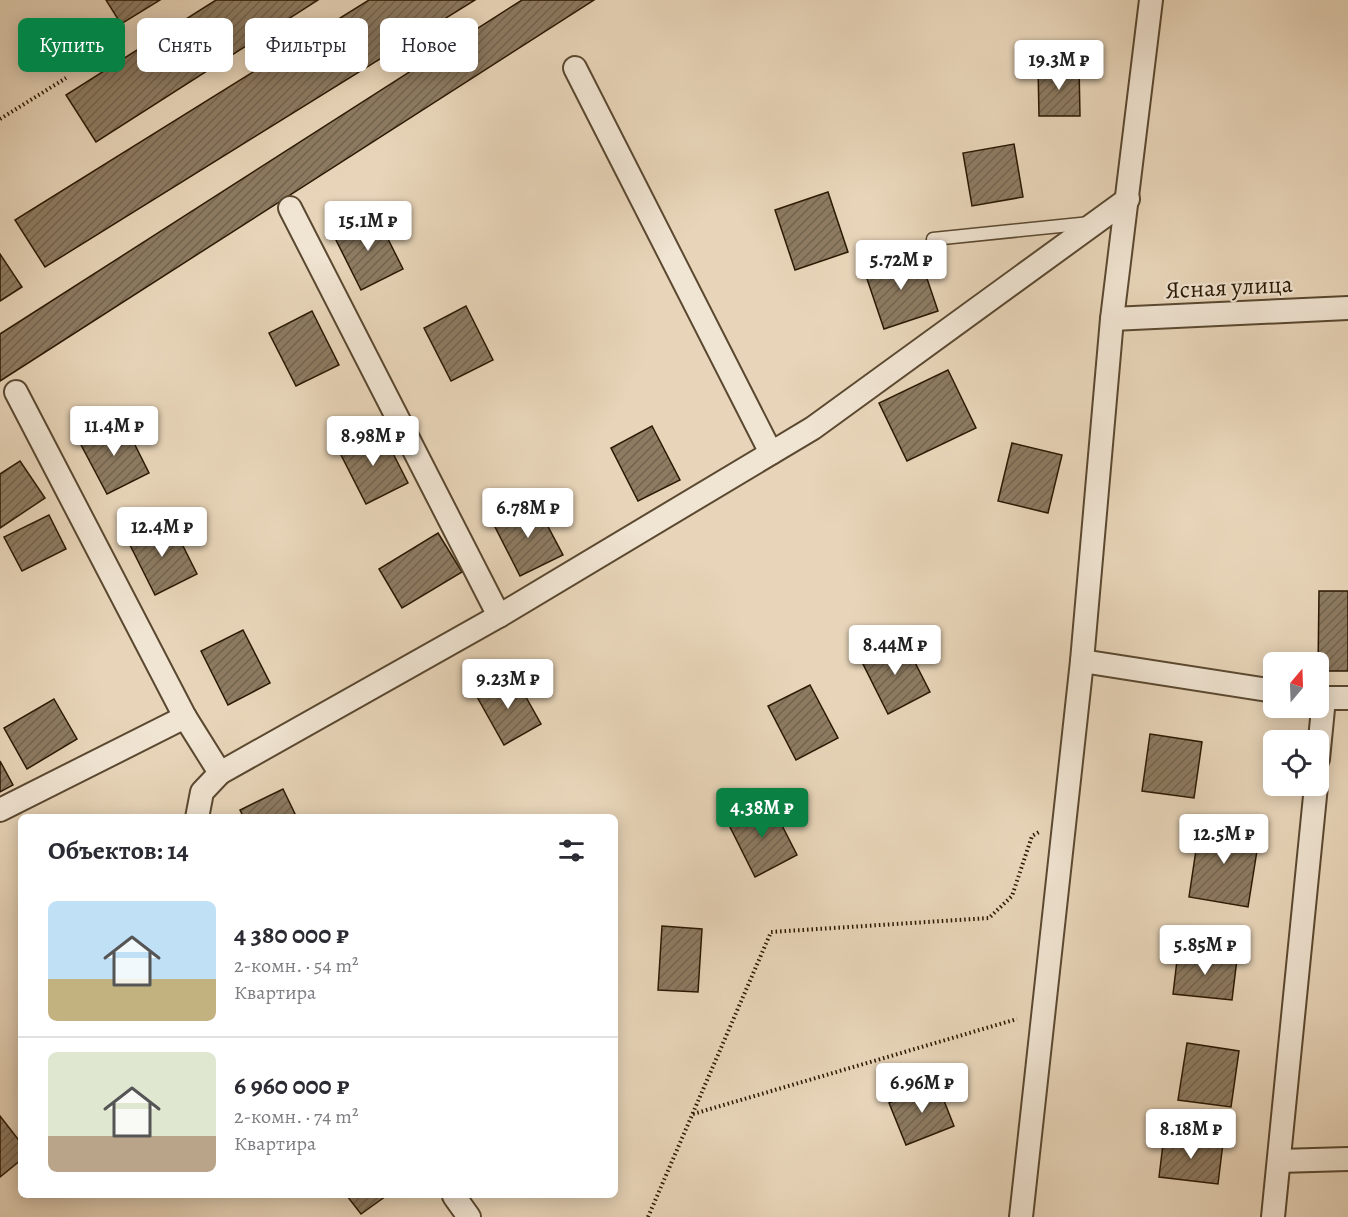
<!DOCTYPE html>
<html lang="ru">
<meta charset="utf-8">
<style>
:root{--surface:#fff;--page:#f2f2f3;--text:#2b2b33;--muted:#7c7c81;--line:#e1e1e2;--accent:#0b8043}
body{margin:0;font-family:Alegreya,serif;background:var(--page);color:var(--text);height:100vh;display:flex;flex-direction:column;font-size:22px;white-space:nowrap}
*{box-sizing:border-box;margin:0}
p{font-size:20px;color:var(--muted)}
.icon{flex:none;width:33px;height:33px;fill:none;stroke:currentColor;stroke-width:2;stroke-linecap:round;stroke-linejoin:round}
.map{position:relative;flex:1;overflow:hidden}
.drawer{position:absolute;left:18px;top:814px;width:600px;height:384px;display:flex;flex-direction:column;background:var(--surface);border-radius:9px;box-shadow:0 3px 15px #0003}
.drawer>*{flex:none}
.banner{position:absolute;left:18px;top:18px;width:600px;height:54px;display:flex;gap:12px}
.needle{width:39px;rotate:19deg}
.tools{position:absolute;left:1263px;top:652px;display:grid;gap:12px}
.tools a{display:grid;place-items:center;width:66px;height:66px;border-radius:9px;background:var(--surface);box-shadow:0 3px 15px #0003;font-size:30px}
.price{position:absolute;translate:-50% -51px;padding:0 14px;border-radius:6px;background:#fff;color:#222;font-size:20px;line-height:39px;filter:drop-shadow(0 2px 3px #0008)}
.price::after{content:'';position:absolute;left:50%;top:36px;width:18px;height:14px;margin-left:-9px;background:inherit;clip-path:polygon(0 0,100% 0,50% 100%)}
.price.active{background:var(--accent);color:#fff}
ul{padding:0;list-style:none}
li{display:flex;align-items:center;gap:18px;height:150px;padding:0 30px}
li+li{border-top:2px solid var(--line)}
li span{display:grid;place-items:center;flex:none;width:168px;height:120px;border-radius:9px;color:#555}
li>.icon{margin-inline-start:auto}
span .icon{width:72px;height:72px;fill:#fffc;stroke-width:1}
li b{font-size:26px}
h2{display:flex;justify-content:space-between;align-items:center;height:72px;padding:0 30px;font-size:26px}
.pill{padding:0 21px;border-radius:9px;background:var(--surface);box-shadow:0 3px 15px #0003;font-size:21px;line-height:54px}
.pill.active{background:var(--accent);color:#fff}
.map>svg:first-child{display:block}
</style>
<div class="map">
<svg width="1348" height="1217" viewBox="0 0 1348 1217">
<defs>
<pattern id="building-hatch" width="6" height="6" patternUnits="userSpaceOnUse" patternTransform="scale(1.5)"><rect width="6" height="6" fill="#8d7b62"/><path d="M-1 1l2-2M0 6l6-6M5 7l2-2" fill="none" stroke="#73644f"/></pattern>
</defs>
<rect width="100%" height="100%" fill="#e8d5b9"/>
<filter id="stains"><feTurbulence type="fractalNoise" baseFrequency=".00333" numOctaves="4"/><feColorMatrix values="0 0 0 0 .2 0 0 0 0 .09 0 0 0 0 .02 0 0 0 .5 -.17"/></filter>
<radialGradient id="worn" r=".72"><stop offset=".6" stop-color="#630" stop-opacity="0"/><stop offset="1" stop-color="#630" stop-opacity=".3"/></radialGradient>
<g fill="url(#building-hatch)" stroke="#2b1903" stroke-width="1.5">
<path d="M 106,0 L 160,0 L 121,24 Z"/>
<path d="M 216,0 L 318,0 L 96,142 L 66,95 Z"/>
<path d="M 369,0 L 475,0 L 45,267 L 15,220 Z"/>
<path d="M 522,0 L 594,0 L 0,381 L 0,334 Z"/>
<path d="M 1079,65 L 1080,116 L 1039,116 L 1038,66 Z"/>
<path d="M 1014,144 L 1023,197 L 972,206 L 963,153 Z"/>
<path d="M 828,192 L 848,252 L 795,270 L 775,210 Z"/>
<path d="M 376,215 L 403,269 L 361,290 L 334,236 Z"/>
<path d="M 918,252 L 938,311 L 884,329 L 864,270 Z"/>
<path d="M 0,254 L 22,287 L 0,301 Z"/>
<path d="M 466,306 L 493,360 L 451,381 L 424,328 Z"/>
<path d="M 312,311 L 339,365 L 296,386 L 269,333 Z"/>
<path d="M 948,370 L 976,428 L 907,461 L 879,403 Z"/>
<path d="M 122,419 L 149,473 L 107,494 L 79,441 Z"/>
<path d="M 652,426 L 680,480 L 638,501 L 611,448 Z"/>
<path d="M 381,430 L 408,483 L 366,504 L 339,451 Z"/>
<path d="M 1012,443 L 1062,455 L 1048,513 L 998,501 Z"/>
<path d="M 20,461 L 45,498 L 0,528 L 0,474 Z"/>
<path d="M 535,502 L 563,555 L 520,576 L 493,523 Z"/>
<path d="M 49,515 L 66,549 L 22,571 L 4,537 Z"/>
<path d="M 170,520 L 197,574 L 155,595 L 128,541 Z"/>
<path d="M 438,533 L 462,572 L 402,608 L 379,569 Z"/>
<path d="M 1319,591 L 1348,591 L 1348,671 L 1318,671 Z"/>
<path d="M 243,630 L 270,683 L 228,705 L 201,651 Z"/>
<path d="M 903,639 L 930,692 L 888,714 L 861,660 Z"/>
<path d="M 513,674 L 541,724 L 504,745 L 476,695 Z"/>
<path d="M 810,685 L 838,738 L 796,760 L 768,706 Z"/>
<path d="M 54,699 L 77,739 L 27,769 L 4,728 Z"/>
<path d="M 1150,734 L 1202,742 L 1194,798 L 1142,791 Z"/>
<path d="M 0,761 L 13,785 L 0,792 Z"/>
<path d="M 283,789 L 297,818 L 244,818 L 240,810 Z"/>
<path d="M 770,802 L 797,855 L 755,877 L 728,823 Z"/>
<path d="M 1200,823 L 1260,832 L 1248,907 L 1189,897 Z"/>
<path d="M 662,926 L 702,929 L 698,992 L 658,990 Z"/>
<path d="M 1178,952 L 1237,959 L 1232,1000 L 1173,994 Z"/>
<path d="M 1187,1043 L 1239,1051 L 1231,1107 L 1178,1100 Z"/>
<path d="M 937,1083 L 954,1126 L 906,1145 L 889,1103 Z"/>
<path d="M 0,1116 L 21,1143 L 21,1160 L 0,1177 Z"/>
<path d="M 1164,1136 L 1223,1143 L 1218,1184 L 1159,1177 Z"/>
<path d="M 347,1196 L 386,1196 L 361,1214 Z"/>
</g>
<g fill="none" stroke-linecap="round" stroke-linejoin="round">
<defs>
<path id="service" d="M 933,239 L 1090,223"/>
<g id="minor">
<path d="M 575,68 L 771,453"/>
<path d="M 290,208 L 499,616"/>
<path d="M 1112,319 L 1348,308"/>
<path d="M 16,392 L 185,717"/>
<path d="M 1082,661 L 1274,691"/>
<path d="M 1318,698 L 1348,698"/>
<path d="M 1318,759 L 1324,699"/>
<path d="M 0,810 L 185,717 L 220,773 L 499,616 L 813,428 L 1128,199"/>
<path d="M 197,818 L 202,792 L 220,773"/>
<path d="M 1279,1161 L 1348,1159"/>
<path d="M 454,1196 L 469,1217"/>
<path d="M 1021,1217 L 1082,661 L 1112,319 L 1151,0"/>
<path d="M 1273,1217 L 1316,786"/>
</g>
</defs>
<use href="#service" stroke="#5a4830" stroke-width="15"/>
<use href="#minor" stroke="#5a4830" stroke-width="26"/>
<g stroke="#2b1903" stroke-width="4" stroke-dasharray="1.5 3" stroke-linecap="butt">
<path d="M 0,119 L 66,78"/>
<path d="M 693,1114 L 1017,1019"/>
<path d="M 648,1217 L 771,932 L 989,918 L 1012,896 L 1032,836 L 1039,832"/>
</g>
<use href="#service" stroke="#f0e4d2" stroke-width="12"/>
<use href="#minor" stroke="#f0e4d2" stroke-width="22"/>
</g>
<g text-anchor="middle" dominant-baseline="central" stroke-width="4.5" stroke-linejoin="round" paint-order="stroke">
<g font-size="24" fill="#2b1903" stroke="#f0e4d2">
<text transform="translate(1229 287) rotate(-3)">Ясная улица</text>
</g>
</g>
<rect width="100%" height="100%" filter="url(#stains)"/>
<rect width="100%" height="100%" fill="url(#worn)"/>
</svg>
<div class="tools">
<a><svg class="needle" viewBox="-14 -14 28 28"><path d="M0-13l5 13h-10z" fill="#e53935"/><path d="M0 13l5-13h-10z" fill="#7c7c81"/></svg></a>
<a><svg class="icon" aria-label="locate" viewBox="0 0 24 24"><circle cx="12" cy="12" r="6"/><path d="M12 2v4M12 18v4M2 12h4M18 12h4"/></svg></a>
</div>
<b class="price" style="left:1059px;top:91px">19.3M ₽</b>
<b class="price" style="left:368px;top:252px">15.1M ₽</b>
<b class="price" style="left:901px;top:291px">5.72M ₽</b>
<b class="price" style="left:114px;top:457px">11.4M ₽</b>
<b class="price" style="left:373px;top:467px">8.98M ₽</b>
<b class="price" style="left:528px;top:539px">6.78M ₽</b>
<b class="price" style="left:162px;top:558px">12.4M ₽</b>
<b class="price" style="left:895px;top:676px">8.44M ₽</b>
<b class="price" style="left:508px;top:710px">9.23M ₽</b>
<b class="price active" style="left:762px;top:839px">4.38M ₽</b>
<b class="price" style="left:1224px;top:865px">12.5M ₽</b>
<b class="price" style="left:1205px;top:976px">5.85M ₽</b>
<b class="price" style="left:922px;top:1114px">6.96M ₽</b>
<b class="price" style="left:1191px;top:1160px">8.18M ₽</b>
<div class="banner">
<a class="pill active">Купить</a>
<a class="pill">Снять</a>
<a class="pill">Фильтры</a>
<a class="pill">Новое</a>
</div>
<section class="drawer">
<h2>Объектов: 14<svg class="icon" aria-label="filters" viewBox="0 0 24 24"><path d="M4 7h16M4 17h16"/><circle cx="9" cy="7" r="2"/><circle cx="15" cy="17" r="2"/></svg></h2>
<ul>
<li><span style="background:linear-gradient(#bfe0f5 65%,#c2b280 0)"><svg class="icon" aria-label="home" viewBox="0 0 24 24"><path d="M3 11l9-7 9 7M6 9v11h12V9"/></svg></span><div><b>4 380 000 ₽</b><p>2-комн. · 54 m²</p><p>Квартира</p></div></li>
<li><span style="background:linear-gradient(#dfe7d0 70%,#b9a48a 0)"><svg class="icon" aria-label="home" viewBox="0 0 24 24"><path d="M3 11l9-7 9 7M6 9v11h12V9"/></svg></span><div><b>6 960 000 ₽</b><p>2-комн. · 74 m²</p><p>Квартира</p></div></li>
</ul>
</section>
</div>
